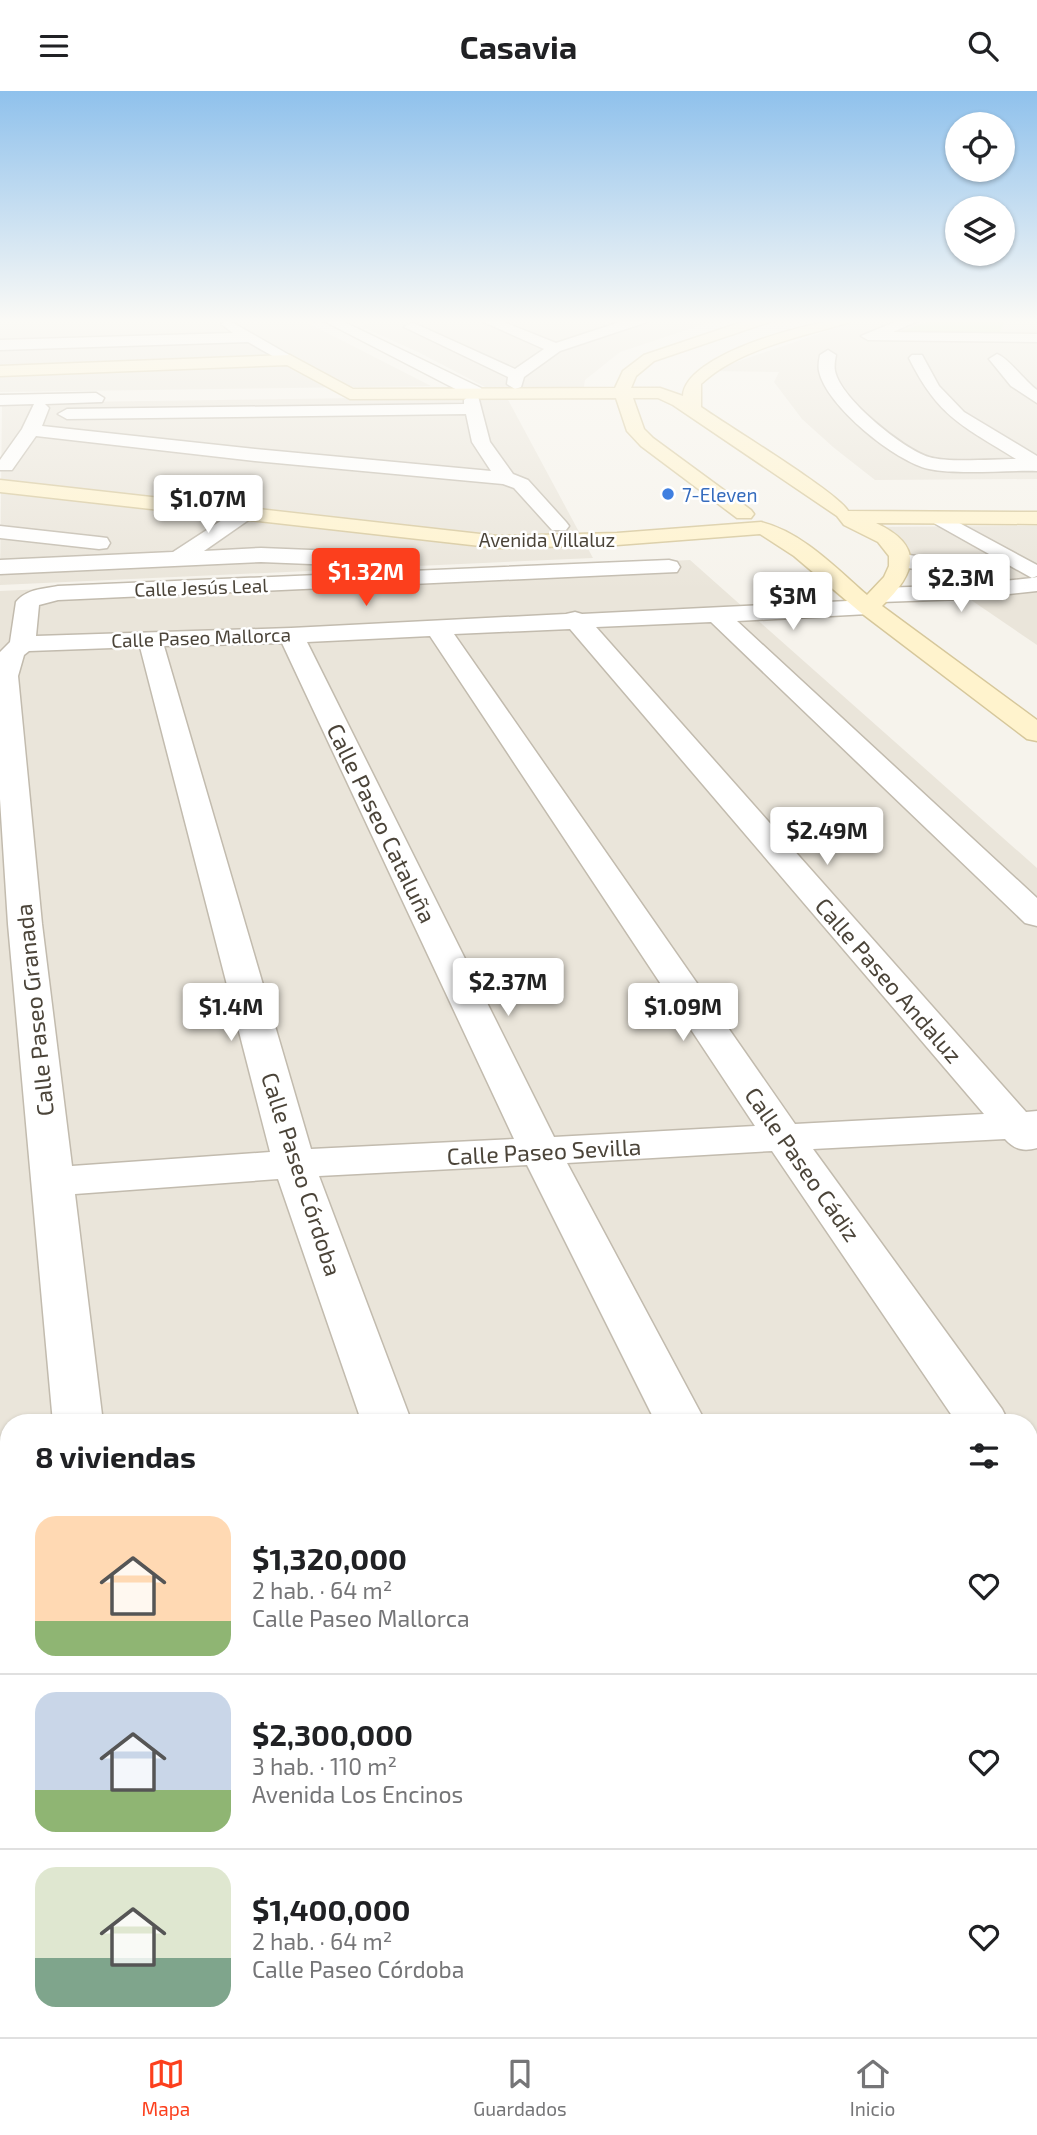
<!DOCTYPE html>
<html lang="es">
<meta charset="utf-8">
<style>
:root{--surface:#fff;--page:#f6f6f6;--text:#202124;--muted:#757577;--line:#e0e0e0;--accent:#fc3f1d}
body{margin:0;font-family:"Exo 2",sans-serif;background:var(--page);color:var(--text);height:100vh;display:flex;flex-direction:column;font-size:26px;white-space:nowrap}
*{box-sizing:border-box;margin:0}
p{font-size:23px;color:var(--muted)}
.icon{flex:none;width:38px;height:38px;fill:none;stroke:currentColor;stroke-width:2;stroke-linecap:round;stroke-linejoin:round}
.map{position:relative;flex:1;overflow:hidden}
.side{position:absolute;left:0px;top:1323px;width:1038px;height:623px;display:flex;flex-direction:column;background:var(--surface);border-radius:28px 28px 0 0;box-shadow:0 2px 5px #0004}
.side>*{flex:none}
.fabs{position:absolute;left:945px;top:21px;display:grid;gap:14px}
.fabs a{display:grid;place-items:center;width:70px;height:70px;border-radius:50%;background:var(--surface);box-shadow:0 2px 5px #0004;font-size:35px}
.price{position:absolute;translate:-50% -60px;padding:0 16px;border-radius:7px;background:#fff;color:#222;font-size:23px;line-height:46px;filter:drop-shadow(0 2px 4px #0008)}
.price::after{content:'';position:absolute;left:50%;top:42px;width:21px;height:16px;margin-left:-10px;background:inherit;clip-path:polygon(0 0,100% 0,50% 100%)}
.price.on{background:var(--accent);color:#fff}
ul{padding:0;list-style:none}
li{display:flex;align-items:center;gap:21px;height:175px;padding:0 35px}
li+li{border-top:2px solid var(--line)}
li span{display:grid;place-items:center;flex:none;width:196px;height:140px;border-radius:21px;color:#555}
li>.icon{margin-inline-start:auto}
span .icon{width:84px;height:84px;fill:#fffc;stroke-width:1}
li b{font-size:30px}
h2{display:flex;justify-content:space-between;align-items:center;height:84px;padding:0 35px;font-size:30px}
header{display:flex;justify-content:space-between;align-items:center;height:91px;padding:0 35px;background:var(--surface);font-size:32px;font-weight:700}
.tabs{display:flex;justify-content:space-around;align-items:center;height:98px;border-top:2px solid var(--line);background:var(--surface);font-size:19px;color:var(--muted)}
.tabs a{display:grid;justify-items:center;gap:4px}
.tabs .on{color:var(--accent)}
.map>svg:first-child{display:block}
</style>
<header><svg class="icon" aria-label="menu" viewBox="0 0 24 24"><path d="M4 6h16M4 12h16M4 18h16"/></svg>Casavia<svg class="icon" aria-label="search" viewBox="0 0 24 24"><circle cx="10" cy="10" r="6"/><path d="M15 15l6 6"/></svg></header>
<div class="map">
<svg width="1037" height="1946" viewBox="0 0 1037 1946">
<rect width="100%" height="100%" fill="#f6f3ec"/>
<g fill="#eae5da">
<path d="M 0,228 L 300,228 L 431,295 L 0,301 Z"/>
<path d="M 389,228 L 720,228 L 620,261 L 585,289 L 584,296 L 487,297 L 418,261 L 360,235 Z"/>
<path d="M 862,228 L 1037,228 L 1037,388 L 875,389 L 833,356 L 802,328 L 774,291 L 779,281 L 710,280 Z"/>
<path d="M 506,305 L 593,467 L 0,494 L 2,312 Z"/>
<path d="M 1037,435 L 1037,554 L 864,436 Z"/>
<path d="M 690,469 L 1037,777 L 1037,1559 L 1029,1557 L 1029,1332 L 9,1332 L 9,1361 L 0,1360 L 0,500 Z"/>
</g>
<path fill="#d2eab5" d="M 935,228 L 1006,228 L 999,243 L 899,241 Z"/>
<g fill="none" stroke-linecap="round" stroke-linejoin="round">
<defs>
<g id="street">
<path d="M 320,228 L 338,228 L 481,297 L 483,301 L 478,305 L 490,351 L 513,383 L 528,389 L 566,431 L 569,435 L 566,439 L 552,439 L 514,397 L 503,393 L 255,370 L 36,345 L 12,379 L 0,379 L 0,369 L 22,338 L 34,313 L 0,314 L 0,304 L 96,302 L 104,307 L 102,311 L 45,313 L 49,317 L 42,335 L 255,358 L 491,380 L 472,351 L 466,323 L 67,328 L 58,323 L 67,318 L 464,313 L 464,309 L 469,305 Z"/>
<path d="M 477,228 L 496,228 L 556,252 L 629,228 L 649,228 L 647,231 L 560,260 L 524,286 L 521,296 L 515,298 L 507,293 L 508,286 L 404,236 L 411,232 L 416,233 L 515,278 L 544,258 Z"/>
<path d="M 902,228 L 922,228 L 893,241 L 1037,243 L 1037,251 L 868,249 L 861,245 Z"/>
<path d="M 228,229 L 298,269 L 290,274 L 285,272 L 248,251 L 0,259 L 0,249 L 233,242 L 221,233 Z"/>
<path d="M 828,259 L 836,264 C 835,269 834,275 835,280 C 841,308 903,358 929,366 C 948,372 994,368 1016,368 C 963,335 938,326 909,267 L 912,264 L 922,264 L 939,295 L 964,321 L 1037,365 L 1037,380 C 1007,379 957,384 929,378 C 896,371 826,315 819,280 C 818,275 819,269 820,264 Z"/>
<path d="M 997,263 C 1007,266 1026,291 1037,299 L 1037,312 L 1011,295 L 989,268 Z"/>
<path d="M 243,418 L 250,420 L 253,424 L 250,428 L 204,460 L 261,457 L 361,461 L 369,463 L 372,468 L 369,473 L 361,475 L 261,471 L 0,483 L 0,469 L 173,461 L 236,420 Z"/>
<path d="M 939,421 L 1037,474 L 1037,485 L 1032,487 L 1037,486 L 1037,500 L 965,508 L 881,511 L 873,509 L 869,504 L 873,499 L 881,497 L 965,494 L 1032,487 L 932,431 L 929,427 L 932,423 Z"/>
<path d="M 0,435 L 99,446 L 107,447 L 110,452 L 107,457 L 99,458 L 0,447 Z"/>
<path d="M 902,463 L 990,475 L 998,477 L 1001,482 L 998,487 L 990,489 L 894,475 L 891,470 L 894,465 Z"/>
<path d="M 669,469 L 677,471 L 680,476 L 677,481 L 58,509 L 39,514 L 36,545 L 291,537 L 566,523 L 575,521 L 582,523 L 868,509 L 876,511 L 880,516 L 876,521 L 868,523 L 737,530 L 1037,807 L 1037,835 L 1025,832 L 711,531 L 596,536 L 1026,1021 L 1037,1020 L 1037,1057 C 1023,1061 1014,1058 1005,1048 L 813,1058 L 1002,1318 L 1009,1332 L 957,1332 L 772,1060 L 567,1072 L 706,1332 L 656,1332 L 527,1074 L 319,1085 L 412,1332 L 362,1332 L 278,1088 L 75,1103 L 103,1332 L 53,1332 L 8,833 L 0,708 L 0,561 L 10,551 L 16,511 C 26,498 43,498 58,495 ZM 570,538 L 984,1023 L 795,1033 L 454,543 ZM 430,545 L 755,1035 L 554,1046 L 307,551 ZM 282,552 L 514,1048 L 311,1058 L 164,555 ZM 140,556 L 270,1061 L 72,1075 L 42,833 L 18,585 L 24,564 L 29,560 Z"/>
<path d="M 0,1375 L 9,1377 L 9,1419 L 0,1417 Z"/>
<path d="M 1029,1375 L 1037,1377 L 1037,1430 L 1029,1427 Z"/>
<path d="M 1029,1570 L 1037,1571 L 1037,1625 L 1029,1624 Z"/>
</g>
<path id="secondary" d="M 751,228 L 771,228 L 769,231 L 654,270 L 636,285 L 631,297 L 660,297 L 683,305 C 684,263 816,228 852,228 L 850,231 C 802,246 739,257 701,293 L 701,316 C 725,333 840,403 848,420 L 1037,421 L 1037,433 L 876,432 C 925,455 916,482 882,515 L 1037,629 L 1037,650 L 1027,648 L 860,521 L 794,465 L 760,443 L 617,454 L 498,457 L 0,401 L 0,389 L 498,445 L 617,442 L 761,431 C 802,441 836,477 867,504 L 884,486 L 889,475 L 889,465 L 878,451 L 844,434 L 837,425 L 673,314 L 658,307 L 633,307 L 644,338 L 653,347 L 751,419 L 754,423 L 751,427 L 737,427 L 641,355 L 627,340 L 616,307 L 350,308 L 287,274 L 0,285 L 0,275 L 290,264 L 353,298 L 615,297 L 623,280 L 644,264 Z"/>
</defs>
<use href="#street" stroke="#c2bbae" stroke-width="3"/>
<use href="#secondary" stroke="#d6c79b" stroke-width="3"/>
<use href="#street" fill="#fff" fill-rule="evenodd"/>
<use href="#secondary" fill="#fff3cd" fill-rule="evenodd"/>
</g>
<linearGradient id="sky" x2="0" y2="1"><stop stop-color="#8fc1ec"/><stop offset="0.46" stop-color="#fbfaf6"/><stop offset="1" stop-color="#fbfaf6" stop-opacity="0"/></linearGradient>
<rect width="1037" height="500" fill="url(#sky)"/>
<circle fill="#3f7fe0" stroke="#fff" stroke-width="2.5" cx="668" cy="403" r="7"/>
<g text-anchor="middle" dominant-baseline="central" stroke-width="5" stroke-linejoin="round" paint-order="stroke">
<g font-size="19" fill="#366cbe" stroke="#fff" text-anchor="start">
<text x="682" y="403">7-Eleven</text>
</g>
<g font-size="19" fill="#4b4439" stroke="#fff">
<text x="547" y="448">Avenida Villaluz</text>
<text transform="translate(201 496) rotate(-2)">Calle Jesús Leal</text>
<text transform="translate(201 546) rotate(-2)">Calle Paseo Mallorca</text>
</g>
<g font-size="23" fill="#4b4439" stroke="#fff">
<text transform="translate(382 732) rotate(64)">Calle Paseo Cataluña</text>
<text transform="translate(889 889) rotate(49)">Calle Paseo Andaluz</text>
<text transform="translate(34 919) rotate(-96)">Calle Paseo Granada</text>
<text transform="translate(544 1060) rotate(-3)">Calle Paseo Sevilla</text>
<text transform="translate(803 1073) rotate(55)">Calle Paseo Cádiz</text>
<text transform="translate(302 1083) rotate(72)">Calle Paseo Córdoba</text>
</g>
</g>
</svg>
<div class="fabs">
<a><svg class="icon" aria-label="locate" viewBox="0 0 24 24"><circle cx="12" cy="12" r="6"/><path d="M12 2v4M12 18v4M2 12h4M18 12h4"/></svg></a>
<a><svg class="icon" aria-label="layers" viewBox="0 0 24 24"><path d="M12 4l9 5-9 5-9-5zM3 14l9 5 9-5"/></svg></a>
</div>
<b class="price" style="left:208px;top:444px">$1.07M</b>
<b class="price on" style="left:366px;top:517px">$1.32M</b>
<b class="price" style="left:961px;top:523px">$2.3M</b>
<b class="price" style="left:793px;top:541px">$3M</b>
<b class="price" style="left:827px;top:776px">$2.49M</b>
<b class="price" style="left:508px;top:927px">$2.37M</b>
<b class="price" style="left:231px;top:952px">$1.4M</b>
<b class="price" style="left:683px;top:952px">$1.09M</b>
<section class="side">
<h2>8 viviendas<svg class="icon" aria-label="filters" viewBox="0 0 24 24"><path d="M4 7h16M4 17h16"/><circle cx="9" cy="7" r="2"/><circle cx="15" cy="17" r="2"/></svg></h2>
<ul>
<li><span style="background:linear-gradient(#ffd9b3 75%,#8fb573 0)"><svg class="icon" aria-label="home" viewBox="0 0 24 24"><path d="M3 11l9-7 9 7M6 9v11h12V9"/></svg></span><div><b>$1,320,000</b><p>2 hab. · 64 m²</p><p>Calle Paseo Mallorca</p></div><svg class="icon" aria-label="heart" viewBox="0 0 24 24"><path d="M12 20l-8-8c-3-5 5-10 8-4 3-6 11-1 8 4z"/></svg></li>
<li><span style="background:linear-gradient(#c9d6e8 70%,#8fb573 0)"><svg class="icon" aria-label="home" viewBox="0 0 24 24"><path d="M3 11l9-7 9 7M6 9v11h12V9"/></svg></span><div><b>$2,300,000</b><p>3 hab. · 110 m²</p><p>Avenida Los Encinos</p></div><svg class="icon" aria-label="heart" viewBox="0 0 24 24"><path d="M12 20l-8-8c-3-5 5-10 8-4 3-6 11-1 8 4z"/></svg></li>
<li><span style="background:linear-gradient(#dfe7d0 65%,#7fa58c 0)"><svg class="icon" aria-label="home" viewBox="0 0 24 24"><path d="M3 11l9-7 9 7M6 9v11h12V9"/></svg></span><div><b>$1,400,000</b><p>2 hab. · 64 m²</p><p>Calle Paseo Córdoba</p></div><svg class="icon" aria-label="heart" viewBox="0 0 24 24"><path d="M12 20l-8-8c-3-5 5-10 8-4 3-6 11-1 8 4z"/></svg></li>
</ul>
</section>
</div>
<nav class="tabs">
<a class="on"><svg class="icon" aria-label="map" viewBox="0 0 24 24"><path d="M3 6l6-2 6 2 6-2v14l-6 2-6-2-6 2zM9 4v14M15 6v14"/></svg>Mapa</a>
<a><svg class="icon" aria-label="saved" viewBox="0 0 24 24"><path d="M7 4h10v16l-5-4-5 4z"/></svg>Guardados</a>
<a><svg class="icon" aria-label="home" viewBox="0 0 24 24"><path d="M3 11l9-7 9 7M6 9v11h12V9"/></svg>Inicio</a>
</nav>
